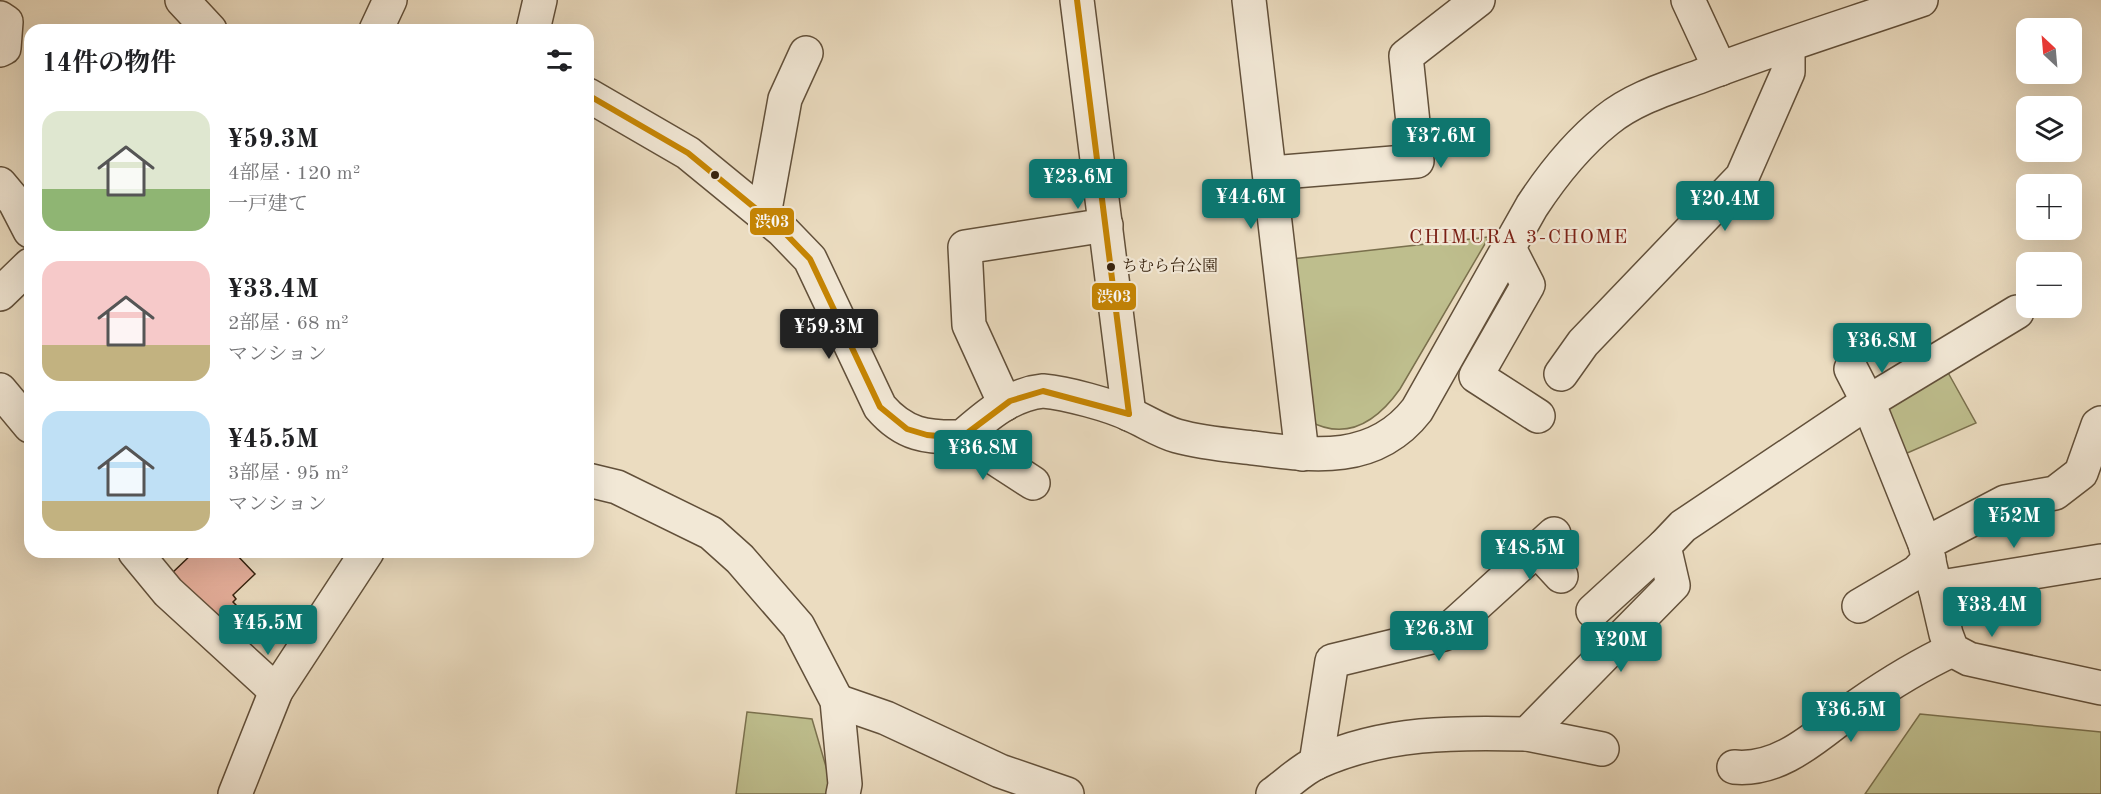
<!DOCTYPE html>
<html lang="ja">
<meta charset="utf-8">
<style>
:root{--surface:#fff;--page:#f6f6f6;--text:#202124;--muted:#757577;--accent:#0f766e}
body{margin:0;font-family:"Old Standard TT","Noto Serif JP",serif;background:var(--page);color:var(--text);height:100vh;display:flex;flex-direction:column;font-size:22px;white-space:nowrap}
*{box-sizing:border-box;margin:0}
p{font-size:20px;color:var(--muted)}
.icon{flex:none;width:33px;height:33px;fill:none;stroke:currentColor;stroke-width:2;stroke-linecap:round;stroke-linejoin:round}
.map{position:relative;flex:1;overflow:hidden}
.details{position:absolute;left:24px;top:24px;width:570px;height:534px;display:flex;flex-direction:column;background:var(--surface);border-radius:18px;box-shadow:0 6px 24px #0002}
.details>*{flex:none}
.needle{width:39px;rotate:334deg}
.buttons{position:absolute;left:2016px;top:18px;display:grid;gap:12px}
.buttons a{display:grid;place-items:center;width:66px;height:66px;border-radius:12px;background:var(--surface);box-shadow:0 6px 24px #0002;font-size:30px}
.price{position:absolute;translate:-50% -51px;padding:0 14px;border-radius:6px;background:var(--accent);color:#fff;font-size:20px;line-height:39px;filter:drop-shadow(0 2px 3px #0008)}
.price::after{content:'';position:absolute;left:50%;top:36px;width:18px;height:14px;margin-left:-9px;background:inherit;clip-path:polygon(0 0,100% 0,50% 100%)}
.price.on{background:#222;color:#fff}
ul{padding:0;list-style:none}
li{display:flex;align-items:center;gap:18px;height:150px;padding:0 18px}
li span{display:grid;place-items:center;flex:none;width:168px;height:120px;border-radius:18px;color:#555}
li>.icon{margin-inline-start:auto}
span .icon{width:72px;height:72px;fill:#fffc;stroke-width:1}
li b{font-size:26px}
h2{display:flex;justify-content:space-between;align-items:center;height:72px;padding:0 18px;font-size:26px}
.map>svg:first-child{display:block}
</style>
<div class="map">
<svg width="2101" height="794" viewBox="0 0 2101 794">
<rect width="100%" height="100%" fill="#ebdcc0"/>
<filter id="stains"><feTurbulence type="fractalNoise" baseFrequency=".00333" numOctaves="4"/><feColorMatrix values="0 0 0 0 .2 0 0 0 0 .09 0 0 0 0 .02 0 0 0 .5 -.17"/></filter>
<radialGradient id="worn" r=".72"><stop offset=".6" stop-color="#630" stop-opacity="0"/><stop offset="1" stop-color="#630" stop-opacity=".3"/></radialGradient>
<g fill="#bebe8d" stroke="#7a704d" stroke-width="1.5">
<path d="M 1489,237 L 1400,389 C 1378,420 1348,442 1309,421 L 1292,259 Z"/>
<path d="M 1946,369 L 1976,423 L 1905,454 L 1887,413 L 1891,400 Z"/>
<path d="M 747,712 L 812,719 L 834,794 L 736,794 Z"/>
<path d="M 1920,714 L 2101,732 L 2101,794 L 1865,794 Z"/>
</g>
<path fill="#e6af9c" stroke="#35210d" stroke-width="1.5" d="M 194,552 L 234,552 L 255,574 L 233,595 L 236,599 L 233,602 L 236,605 L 218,624 L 170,575 Z"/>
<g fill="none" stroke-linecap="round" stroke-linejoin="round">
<defs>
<g id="minor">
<path d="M 182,0 L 210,30"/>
<path d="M 1077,0 L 1129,414"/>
<path d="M 1249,0 L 1302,454"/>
<path d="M 1688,0 L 1720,69"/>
<path d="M 0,18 L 6,22 L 4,48 L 0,50"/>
<path d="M 376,30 L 390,0"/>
<path d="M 533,30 L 540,0"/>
<path d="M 588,95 L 688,153 L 782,230 L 810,259 L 880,407 C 904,435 927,438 962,437 C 986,416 1011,394 1043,391 C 1066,393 1111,405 1131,415 C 1147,422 1160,431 1177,436 C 1202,443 1228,445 1254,448 C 1315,456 1375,464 1417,410 L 1532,206 C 1553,174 1577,144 1607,120 C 1634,98 1669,88 1701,76 C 1774,48 1848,25 1921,0"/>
<path d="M 1270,173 L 1417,161 L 1406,56 L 1478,0"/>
<path d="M 0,184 L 15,202 L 30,231"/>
<path d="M 764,215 L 785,99 L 806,53"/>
<path d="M 1509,248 L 1528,285 L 1476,376 L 1538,416"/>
<path d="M 0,294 L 30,265"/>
<path d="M 1851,369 L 1868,402 L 1925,544 L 1946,634 L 1952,650 L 1969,659 L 2101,688"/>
<path d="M 1561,374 L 1583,343 L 1742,177 L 1788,72 L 1788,46"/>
<path d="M 0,390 L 30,426"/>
<path d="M 1005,404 L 969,325 L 965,247 L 1106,225"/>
<path d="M 962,437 L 1033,483"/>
<path d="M 588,480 L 617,487 L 711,533 L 740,559 L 798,626 L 837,701 L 845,784 L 843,794"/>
<path d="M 1925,544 L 2005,502 L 2055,493 L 2081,473 L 2098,425 L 2101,423"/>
<path d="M 1537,550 L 1561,576"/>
<path d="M 135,552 L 168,592 L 276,691"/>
<path d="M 1935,588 L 2101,561"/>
<path d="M 1859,606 L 1917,572 L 1929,559"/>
<path d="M 1593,611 L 1664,546"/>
<path d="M 837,701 L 886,718 L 1000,771 L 1067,794"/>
<path d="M 1527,734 L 1602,749"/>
<path d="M 1316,763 L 1332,661 L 1444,634 L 1554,534"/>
<path d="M 1734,767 C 1784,772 1822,730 1860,704 C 1889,684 1920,665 1952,650"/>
<path d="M 235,794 L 276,691 L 367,552"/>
<path d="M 1273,794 C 1287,784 1302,769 1318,762 C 1384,732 1456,732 1527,734 L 1673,585 L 1664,546 L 1683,526 L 1868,402 L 2017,312"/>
</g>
</defs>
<use href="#minor" stroke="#62503a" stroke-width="36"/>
<use href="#minor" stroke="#f2e8d6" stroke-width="33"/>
<defs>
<g id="bus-1">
<path d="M 1077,0 L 1129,414"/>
<path d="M 588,95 L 688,153 L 782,230 L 810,259 L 880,407 L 907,429 L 927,435 L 949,437 L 962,437 L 1010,401 L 1043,391 L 1129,414"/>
</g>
</defs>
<use href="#bus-1" stroke="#f2e8d6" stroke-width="10"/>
<use href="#bus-1" stroke="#c68503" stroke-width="6"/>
</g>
<g fill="#35210d" stroke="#f2e8d6" stroke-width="2">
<circle cx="715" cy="175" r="5"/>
<circle cx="1111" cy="267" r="5"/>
</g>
<g text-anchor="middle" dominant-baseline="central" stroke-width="4.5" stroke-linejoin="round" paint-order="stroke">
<g font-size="16" fill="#35210d" stroke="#f2e8d6" text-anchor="start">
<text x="1122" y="267">ちむら台公園</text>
</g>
<g font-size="20" letter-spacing="1.5" fill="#7a1f14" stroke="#f2e8d6">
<text x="1519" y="238">CHIMURA 3-CHOME</text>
</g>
</g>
<g stroke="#f2e8d6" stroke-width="2">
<rect x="749" y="207" width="46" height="29" rx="6" fill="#c68503"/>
<rect x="1091" y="282" width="46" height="29" rx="6" fill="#c68503"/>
</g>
<g font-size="16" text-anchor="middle" font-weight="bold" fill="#fff">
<text x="772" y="227">渋03</text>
<text x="1114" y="302">渋03</text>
</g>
<rect width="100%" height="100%" filter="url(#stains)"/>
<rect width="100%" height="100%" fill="url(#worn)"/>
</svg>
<div class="buttons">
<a><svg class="needle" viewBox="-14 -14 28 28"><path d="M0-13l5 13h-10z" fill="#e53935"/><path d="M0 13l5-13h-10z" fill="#757577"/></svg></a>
<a><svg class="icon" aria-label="layers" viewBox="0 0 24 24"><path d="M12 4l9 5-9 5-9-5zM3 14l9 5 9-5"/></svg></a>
<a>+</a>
<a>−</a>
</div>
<b class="price" style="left:1441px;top:169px">¥37.6M</b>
<b class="price" style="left:1078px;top:210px">¥23.6M</b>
<b class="price" style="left:1251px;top:230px">¥44.6M</b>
<b class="price" style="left:1725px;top:232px">¥20.4M</b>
<b class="price on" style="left:829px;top:360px">¥59.3M</b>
<b class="price" style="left:1882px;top:374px">¥36.8M</b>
<b class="price" style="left:983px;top:481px">¥36.8M</b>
<b class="price" style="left:2014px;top:549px">¥52M</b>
<b class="price" style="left:1530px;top:581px">¥48.5M</b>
<b class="price" style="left:1992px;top:638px">¥33.4M</b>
<b class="price" style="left:268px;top:656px">¥45.5M</b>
<b class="price" style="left:1439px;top:662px">¥26.3M</b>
<b class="price" style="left:1621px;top:673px">¥20M</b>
<b class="price" style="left:1851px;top:743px">¥36.5M</b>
<section class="details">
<h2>14件の物件<svg class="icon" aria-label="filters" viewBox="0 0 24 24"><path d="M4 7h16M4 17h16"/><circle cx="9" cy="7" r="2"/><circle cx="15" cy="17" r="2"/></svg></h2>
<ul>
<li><span style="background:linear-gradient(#dfe7d0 65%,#8fb573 0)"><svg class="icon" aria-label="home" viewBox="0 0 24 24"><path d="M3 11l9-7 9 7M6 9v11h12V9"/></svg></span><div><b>¥59.3M</b><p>4部屋 · 120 m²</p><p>一戸建て</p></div></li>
<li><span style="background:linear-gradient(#f6c9c9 70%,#c2b280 0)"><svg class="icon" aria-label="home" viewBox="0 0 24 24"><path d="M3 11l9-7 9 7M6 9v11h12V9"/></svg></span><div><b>¥33.4M</b><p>2部屋 · 68 m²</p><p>マンション</p></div></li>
<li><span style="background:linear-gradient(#bfe0f5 75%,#c2b280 0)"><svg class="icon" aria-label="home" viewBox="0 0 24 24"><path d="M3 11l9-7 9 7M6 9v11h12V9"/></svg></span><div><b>¥45.5M</b><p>3部屋 · 95 m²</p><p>マンション</p></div></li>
</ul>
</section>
</div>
